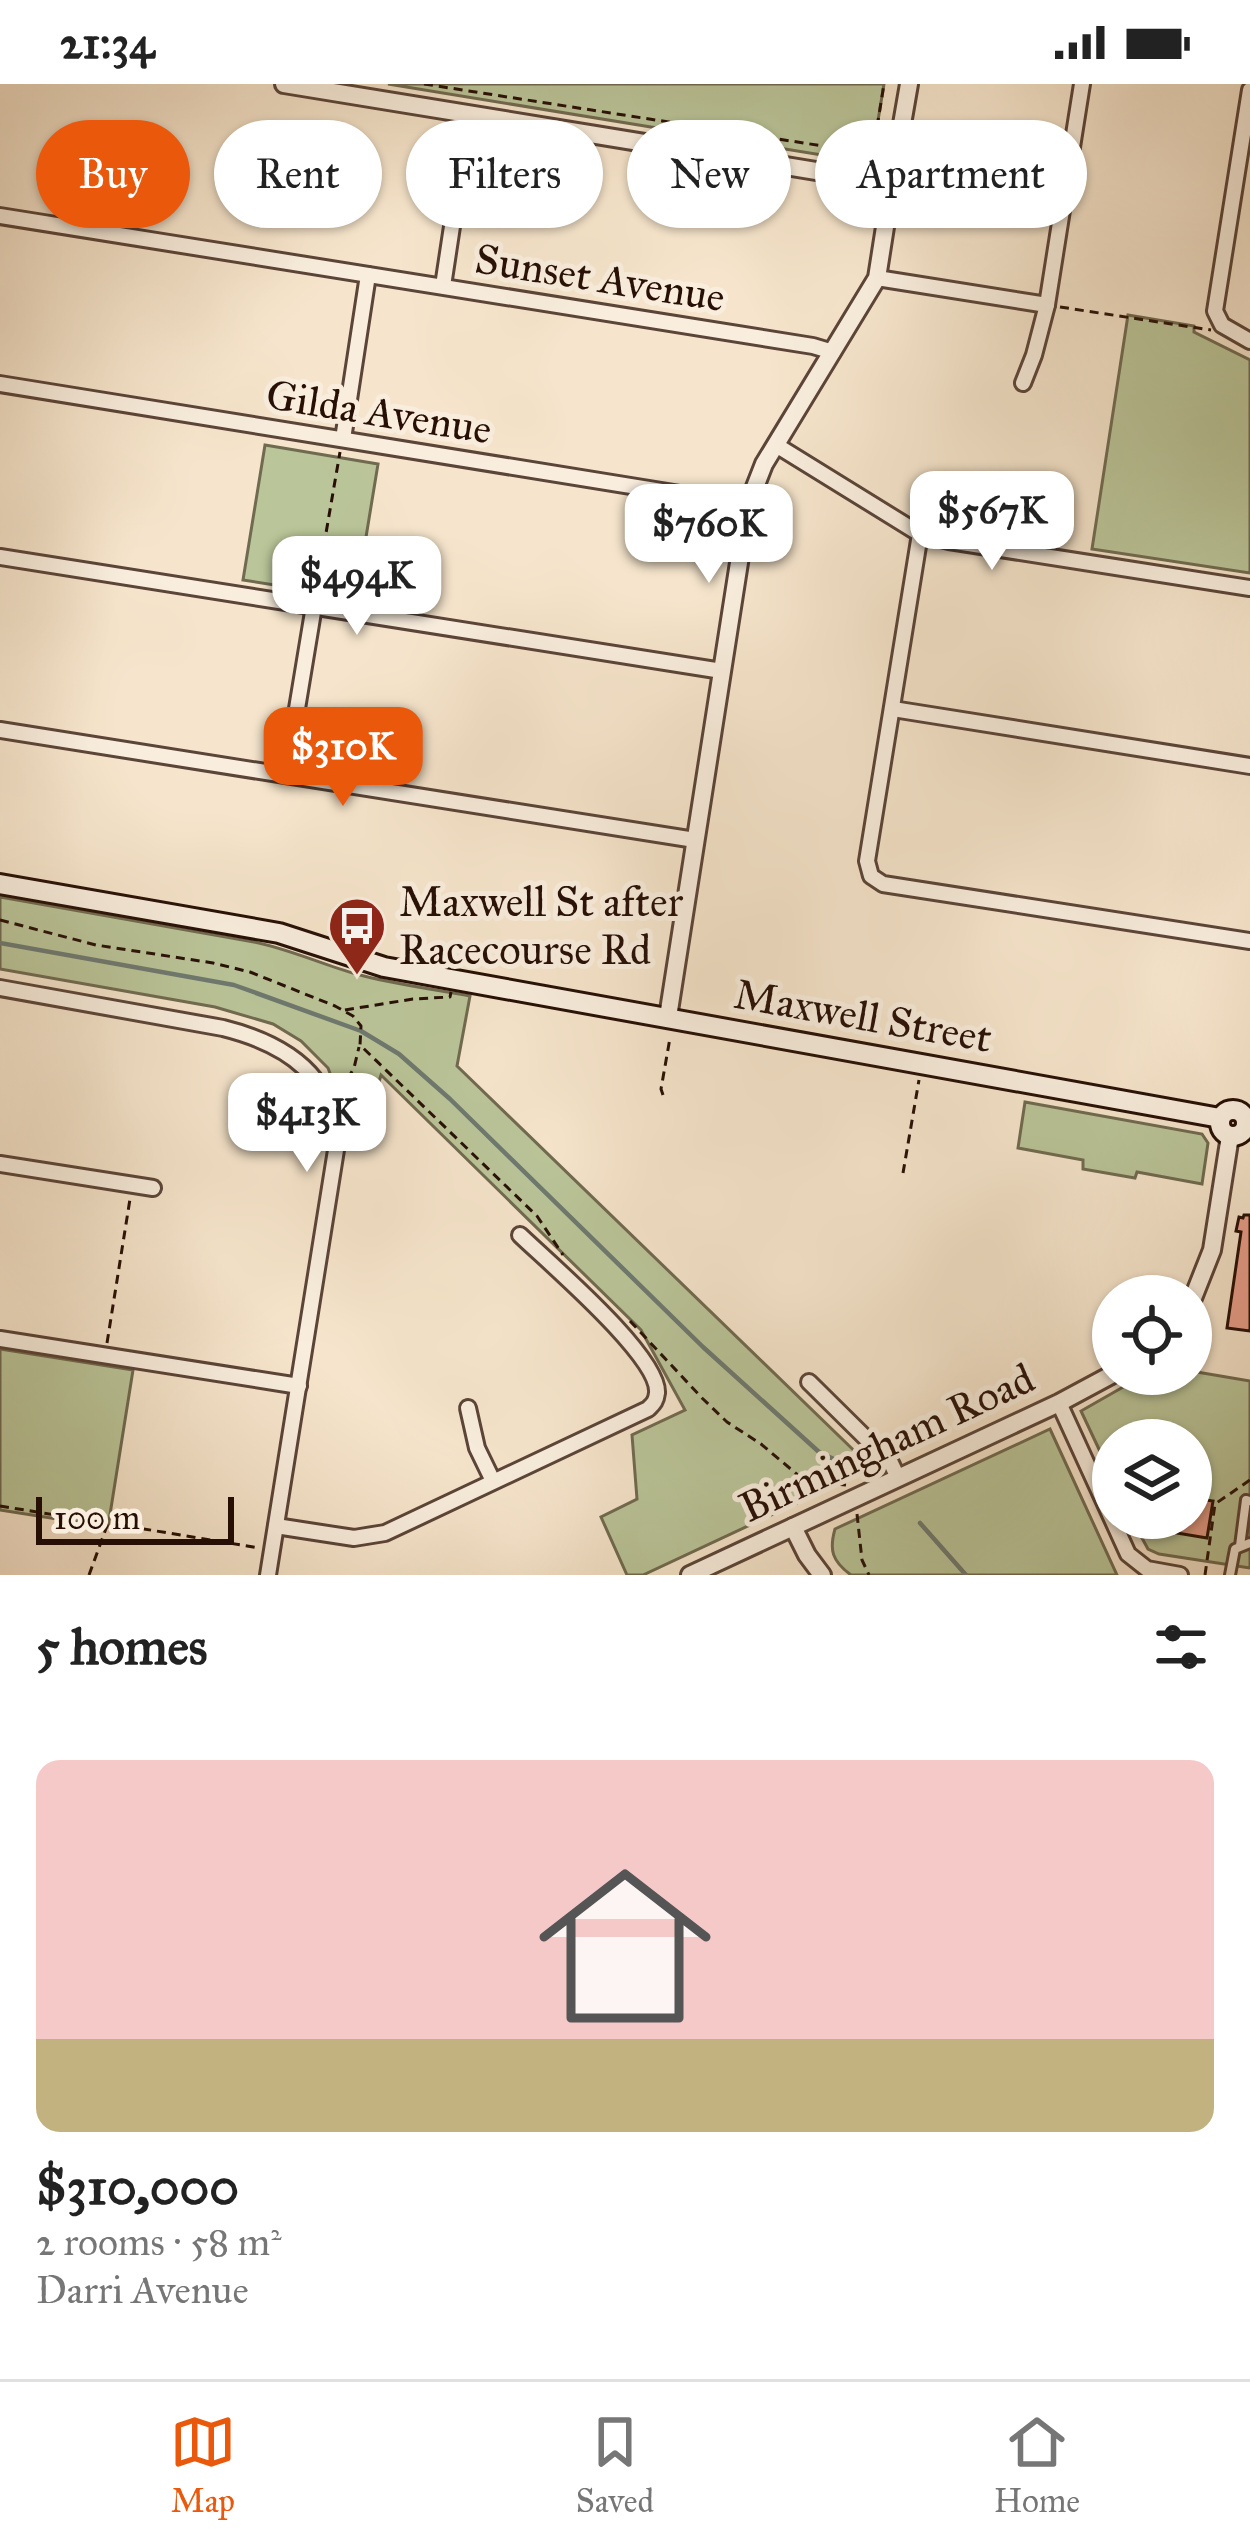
<!DOCTYPE html>
<meta charset="utf-8">
<style>
:root{--surface:#fff;--page:#f6f6f6;--text:#222;--muted:#767676;--line:#e0e0e0;--accent:#ea580c}
body{margin:0;font-family:"IM FELL Great Primer",serif;background:var(--page);color:var(--text);height:100vh;display:flex;flex-direction:column;font-size:45px;white-space:nowrap}
*{box-sizing:border-box;margin:0}
p{font-size:39px;color:var(--muted)}
.icon{flex:none;width:66px;height:66px;fill:none;stroke:currentColor;stroke-width:2;stroke-linecap:round;stroke-linejoin:round}
.map{position:relative;height:1491px;overflow:hidden}
.side{display:flex;flex-direction:column;background:var(--surface);flex:1}
.side>*{flex:none}
.hud{position:absolute;left:36px;top:36px;width:1179px;height:108px;display:flex;gap:24px}
.fabs{position:absolute;left:1092px;top:1191px;display:grid;gap:24px}
.fabs a{display:grid;place-items:center;width:120px;height:120px;border-radius:50%;background:var(--surface);box-shadow:0 3px 9px #0004;font-size:60px}
.scale{position:absolute;left:36px;bottom:30px;width:198px;box-sizing:border-box;padding-left:12px;border:6px solid #270f06;border-top:0;font-size:33px;line-height:42px;white-space:nowrap;color:#270f06;-webkit-text-stroke:9px #f9eede;paint-order:stroke}
.price{position:absolute;translate:-50% -102px;padding:0 27px;border-radius:24px;background:#fff;color:#222;font-size:39px;line-height:78px;filter:drop-shadow(0 3px 6px #0008)}
.price::after{content:'';position:absolute;left:50%;top:72px;width:36px;height:27px;margin-left:-18px;background:inherit;clip-path:polygon(0 0,100% 0,50% 100%)}
.price.current{background:var(--accent);color:#fff}
ul{padding:0;list-style:none}
li{display:grid;align-content:center;gap:24px;height:636px;padding:0 36px}
li span{display:grid;place-items:center;height:372px;border-radius:24px;color:#555}
li>.icon{margin-inline-start:auto}
span .icon{width:216px;height:216px;fill:#fffc;stroke-width:1}
li b{font-size:51px}
h2{display:flex;justify-content:space-between;align-items:center;height:144px;padding:0 36px;font-size:51px}
.tag{padding:0 42px;border-radius:54px;background:var(--surface);box-shadow:0 3px 9px #0004;font-size:42px;line-height:108px}
.tag.current{background:var(--accent);color:#fff}
.status{display:flex;justify-content:space-between;align-items:center;height:84px;padding:0 60px;background:var(--surface);direction:ltr}
.status svg{height:33px;fill:currentColor}
.menu{display:flex;justify-content:space-around;align-items:center;height:168px;border-top:3px solid var(--line);background:var(--surface);font-size:33px;color:var(--muted)}
.menu a{display:grid;justify-items:center;gap:6px}
.menu .current{color:var(--accent)}
.map>svg:first-child{display:block}
</style>
<div class="status"><b>21:34</b><svg viewBox="0 0 49 12"><path d="M0 12V9h3v3zM5 12V6h3v6zM10 12V3h3v9zM15 12V0h3v12zM26 1h20v11H26zM47 4h2v5h-2z"/></svg></div>
<div class="map">
<svg width="1250" height="1491" viewBox="0 0 1250 1491">
<rect width="100%" height="100%" fill="#f6e5cc"/>
<filter id="stains"><feTurbulence type="fractalNoise" baseFrequency=".00167" numOctaves="4"/><feColorMatrix values="0 0 0 0 .2 0 0 0 0 .09 0 0 0 0 .02 0 0 0 .5 -.17"/></filter>
<radialGradient id="worn" r=".72"><stop offset=".6" stop-color="#630" stop-opacity="0"/><stop offset="1" stop-color="#630" stop-opacity=".3"/></radialGradient>
<g fill="#bac599" stroke="#706a50" stroke-width="3">
<path d="M 388,0 L 884,0 L 871,79 Z"/>
<path d="M 1128,231 L 1194,242 L 1194,248 L 1250,276 L 1250,489 L 1092,465 Z"/>
<path d="M 265,361 L 378,380 L 356,514 L 243,496 Z"/>
<path d="M 0,813 L 254,858 C 289,865 321,880 356,890 C 393,900 432,905 470,912 L 457,982 L 872,1384 L 643,1491 L 627,1491 L 601,1433 L 637,1415 L 632,1351 L 685,1326 L 641,1246 L 381,991 L 369,1032 L 345,1028 L 328,984 L 301,957 L 273,940 L 215,923 L 0,885 Z"/>
<path d="M 1025,1018 L 1202,1050 L 1208,1059 L 1202,1100 L 1137,1088 L 1135,1094 L 1083,1085 L 1083,1076 L 1018,1064 Z"/>
<path d="M 0,1265 L 133,1286 L 108,1443 L 0,1426 Z"/>
<path d="M 1191,1287 L 1250,1297 L 1250,1484 L 1159,1470 L 1148,1465 L 1131,1434 L 1191,1434 L 1191,1356 L 1113,1356 L 1113,1395 L 1081,1327 L 1146,1290 L 1191,1290 Z"/>
<path d="M 1050,1345 L 1117,1491 L 851,1491 C 832,1477 829,1466 835,1445 Z"/>
</g>
<g fill="none" stroke-linecap="round" stroke-linejoin="round">
<g stroke="#6e7970" stroke-width="4.5">
<path d="M 0,859 L 234,901 L 361,947 L 399,970 L 450,1015 L 703,1263 L 819,1368 L 863,1389"/>
<path d="M 920,1439 L 966,1491"/>
</g>
</g>
<g fill="#e89f8b" stroke="#270f06" stroke-width="3">
<path d="M 1244,1131 L 1250,1131 L 1250,1247 L 1227,1244 L 1241,1148 L 1236,1147 L 1239,1133 L 1243,1134 Z"/>
<path d="M 1191,1414 L 1213,1417 L 1207,1454 L 1171,1448 L 1173,1434 L 1191,1434 Z"/>
</g>
<g fill="none" stroke-linecap="round" stroke-linejoin="round">
<defs>
<g id="service">
<path d="M 1240,1462 L 1246,1416 L 1250,1417"/>
<path d="M 1230,1491 L 1235,1465 L 1250,1459"/>
</g>
<g id="minor">
<path d="M 1250,6 L 1215,227 L 1222,241 L 1250,257"/>
<path d="M 0,132 L 813,262 L 833,268"/>
<path d="M 877,194 L 1047,221"/>
<path d="M 443,202 L 469,30"/>
<path d="M 1023,299 L 1034,271 L 1047,221 L 1082,0"/>
<path d="M 0,300 L 748,421"/>
<path d="M 343,355 L 368,191"/>
<path d="M 776,361 L 920,450 L 949,457 L 1250,504"/>
<path d="M 920,450 L 867,777 L 871,792 L 883,800 L 1250,857"/>
<path d="M 0,473 L 722,587"/>
<path d="M 893,625 L 1250,682"/>
<path d="M 0,646 L 695,756"/>
<path d="M 286,691 L 314,522"/>
<path d="M 0,904 L 223,944 C 287,960 338,993 336,1066 L 268,1491"/>
<path d="M 0,1080 L 153,1104"/>
<path d="M 0,1255 L 299,1302"/>
<path d="M 809,1298 L 891,1379 L 898,1394"/>
<path d="M 1059,1319 L 1128,1470 L 1147,1485 L 1180,1491"/>
<path d="M 468,1324 L 477,1364 L 493,1397"/>
<path d="M 276,1442 L 354,1454 L 385,1449 L 648,1325 C 653,1320 656,1318 657,1309 C 660,1273 548,1178 520,1151"/>
</g>
<g id="tertiary">
<path d="M 284,0 L 877,97"/>
<circle cx="890" cy="98" r="13"/>
<path d="M 894,86 L 909,0"/>
<path d="M 668,933 L 748,421 L 764,380 L 877,194 L 890,111"/>
<path d="M 1191,1219 L 1212,1166 L 1230,1052"/>
<path d="M 793,1443 L 807,1471 L 822,1491"/>
<path d="M 690,1491 L 1059,1319 L 1113,1290"/>
</g>
<g id="secondary">
<path d="M 0,800 L 279,849 L 384,883 L 1220,1034"/>
<circle cx="1233" cy="1039" r="13"/>
</g>
</defs>
<use href="#service" stroke="#5b4438" stroke-width="14"/>
<use href="#minor" stroke="#5b4438" stroke-width="20"/>
<use href="#tertiary" stroke="#5b4438" stroke-width="22"/>
<use href="#secondary" stroke="#270f06" stroke-width="24"/>
<g stroke="#270f06" stroke-width="3" stroke-dasharray="9 6" stroke-linecap="butt">
<path d="M 424,0 L 868,69 L 873,68 L 884,0"/>
<path d="M 1060,223 L 1211,246"/>
<path d="M 316,507 L 340,368"/>
<path d="M 0,836 L 96,861 L 213,879 L 250,888 L 335,922 L 353,932 L 361,942 L 360,961 L 537,1132 L 563,1171"/>
<path d="M 345,926 L 413,915 L 450,913 L 451,908"/>
<path d="M 340,1008 L 354,984 L 359,963"/>
<path d="M 663,1011 L 661,1005 L 670,954"/>
<path d="M 903,1089 L 919,996"/>
<path d="M 630,1237 L 702,1314 L 727,1338 L 761,1360 L 799,1392 L 816,1398 L 846,1401"/>
<path d="M 107,1259 L 130,1115"/>
<path d="M 0,1422 L 105,1439"/>
<path d="M 857,1430 L 862,1476 L 869,1491"/>
<path d="M 89,1491 L 108,1439 L 259,1464"/>
<path d="M 1205,1491 L 1215,1420 L 1250,1396"/>
</g>
<use href="#service" stroke="#f9eede" stroke-width="8"/>
<use href="#minor" stroke="#f9eede" stroke-width="14"/>
<use href="#tertiary" stroke="#f9eede" stroke-width="16"/>
<use href="#secondary" stroke="#f9eede" stroke-width="18"/>
</g>
<defs>
<symbol id="bus-pin" viewBox="-11 -11 22 30"><path d="M0 17L-7.5 6A9.5 9.5 0 1 1 7.5 6Z" fill="#8f2418" stroke="#f9eede"/><path d="M-5-6H5V4H4V6H2V4H-2V6H-4V4H-5ZM-3.5-4V0h7V-4ZM-3.5 1.2v1.5H-2V1.2ZM2 1.2v1.5H3.5V1.2Z" fill="#fff"/></symbol>
</defs>
<g fill-rule="evenodd">
<use href="#bus-pin" x="324" y="809" width="66" height="90"/>
</g>
<g text-anchor="middle" dominant-baseline="central" stroke-width="10" stroke-linejoin="round" paint-order="stroke">
<g font-size="42" fill="#270f06" stroke="#f9eede">
<text transform="translate(600 194) rotate(9)">Sunset Avenue</text>
<text transform="translate(379 328) rotate(9)">Gilda Avenue</text>
<text transform="translate(863 932) rotate(10)">Maxwell Street</text>
<text transform="translate(887 1359) rotate(-25)">Birmingham Road</text>
</g>
<g font-size="42" fill="#270f06" stroke="#f9eede" text-anchor="start">
<text x="399" y="818">Maxwell St after<tspan x="399" dy="48">Racecourse Rd</tspan></text>
</g>
</g>
<rect width="100%" height="100%" filter="url(#stains)"/>
<rect width="100%" height="100%" fill="url(#worn)"/>
</svg>
<div class="fabs">
<a><svg class="icon" aria-label="locate" viewBox="0 0 24 24"><circle cx="12" cy="12" r="6"/><path d="M12 2v4M12 18v4M2 12h4M18 12h4"/></svg></a>
<a><svg class="icon" aria-label="layers" viewBox="0 0 24 24"><path d="M12 4l9 5-9 5-9-5zM3 14l9 5 9-5"/></svg></a>
</div>
<div class="scale">100 m</div>
<b class="price" style="left:992px;top:489px">$567K</b>
<b class="price" style="left:709px;top:502px">$760K</b>
<b class="price" style="left:357px;top:554px">$494K</b>
<b class="price current" style="left:343px;top:725px">$310K</b>
<b class="price" style="left:307px;top:1091px">$413K</b>
<div class="hud">
<a class="tag current">Buy</a>
<a class="tag">Rent</a>
<a class="tag">Filters</a>
<a class="tag">New</a>
<a class="tag">Apartment</a>
</div>
</div>
<section class="side">
<h2>5 homes<svg class="icon" aria-label="filters" viewBox="0 0 24 24"><path d="M4 7h16M4 17h16"/><circle cx="9" cy="7" r="2"/><circle cx="15" cy="17" r="2"/></svg></h2>
<ul>
<li><span style="background:linear-gradient(#f6c9c9 75%,#c2b280 0)"><svg class="icon" aria-label="home" viewBox="0 0 24 24"><path d="M3 11l9-7 9 7M6 9v11h12V9"/></svg></span><div><b>$310,000</b><p>2 rooms · 58 m²</p><p>Darri Avenue</p></div></li>
</ul>
</section>
<nav class="menu">
<a class="current"><svg class="icon" aria-label="map" viewBox="0 0 24 24"><path d="M3 6l6-2 6 2 6-2v14l-6 2-6-2-6 2zM9 4v14M15 6v14"/></svg>Map</a>
<a><svg class="icon" aria-label="saved" viewBox="0 0 24 24"><path d="M7 4h10v16l-5-4-5 4z"/></svg>Saved</a>
<a><svg class="icon" aria-label="home" viewBox="0 0 24 24"><path d="M3 11l9-7 9 7M6 9v11h12V9"/></svg>Home</a>
</nav>
